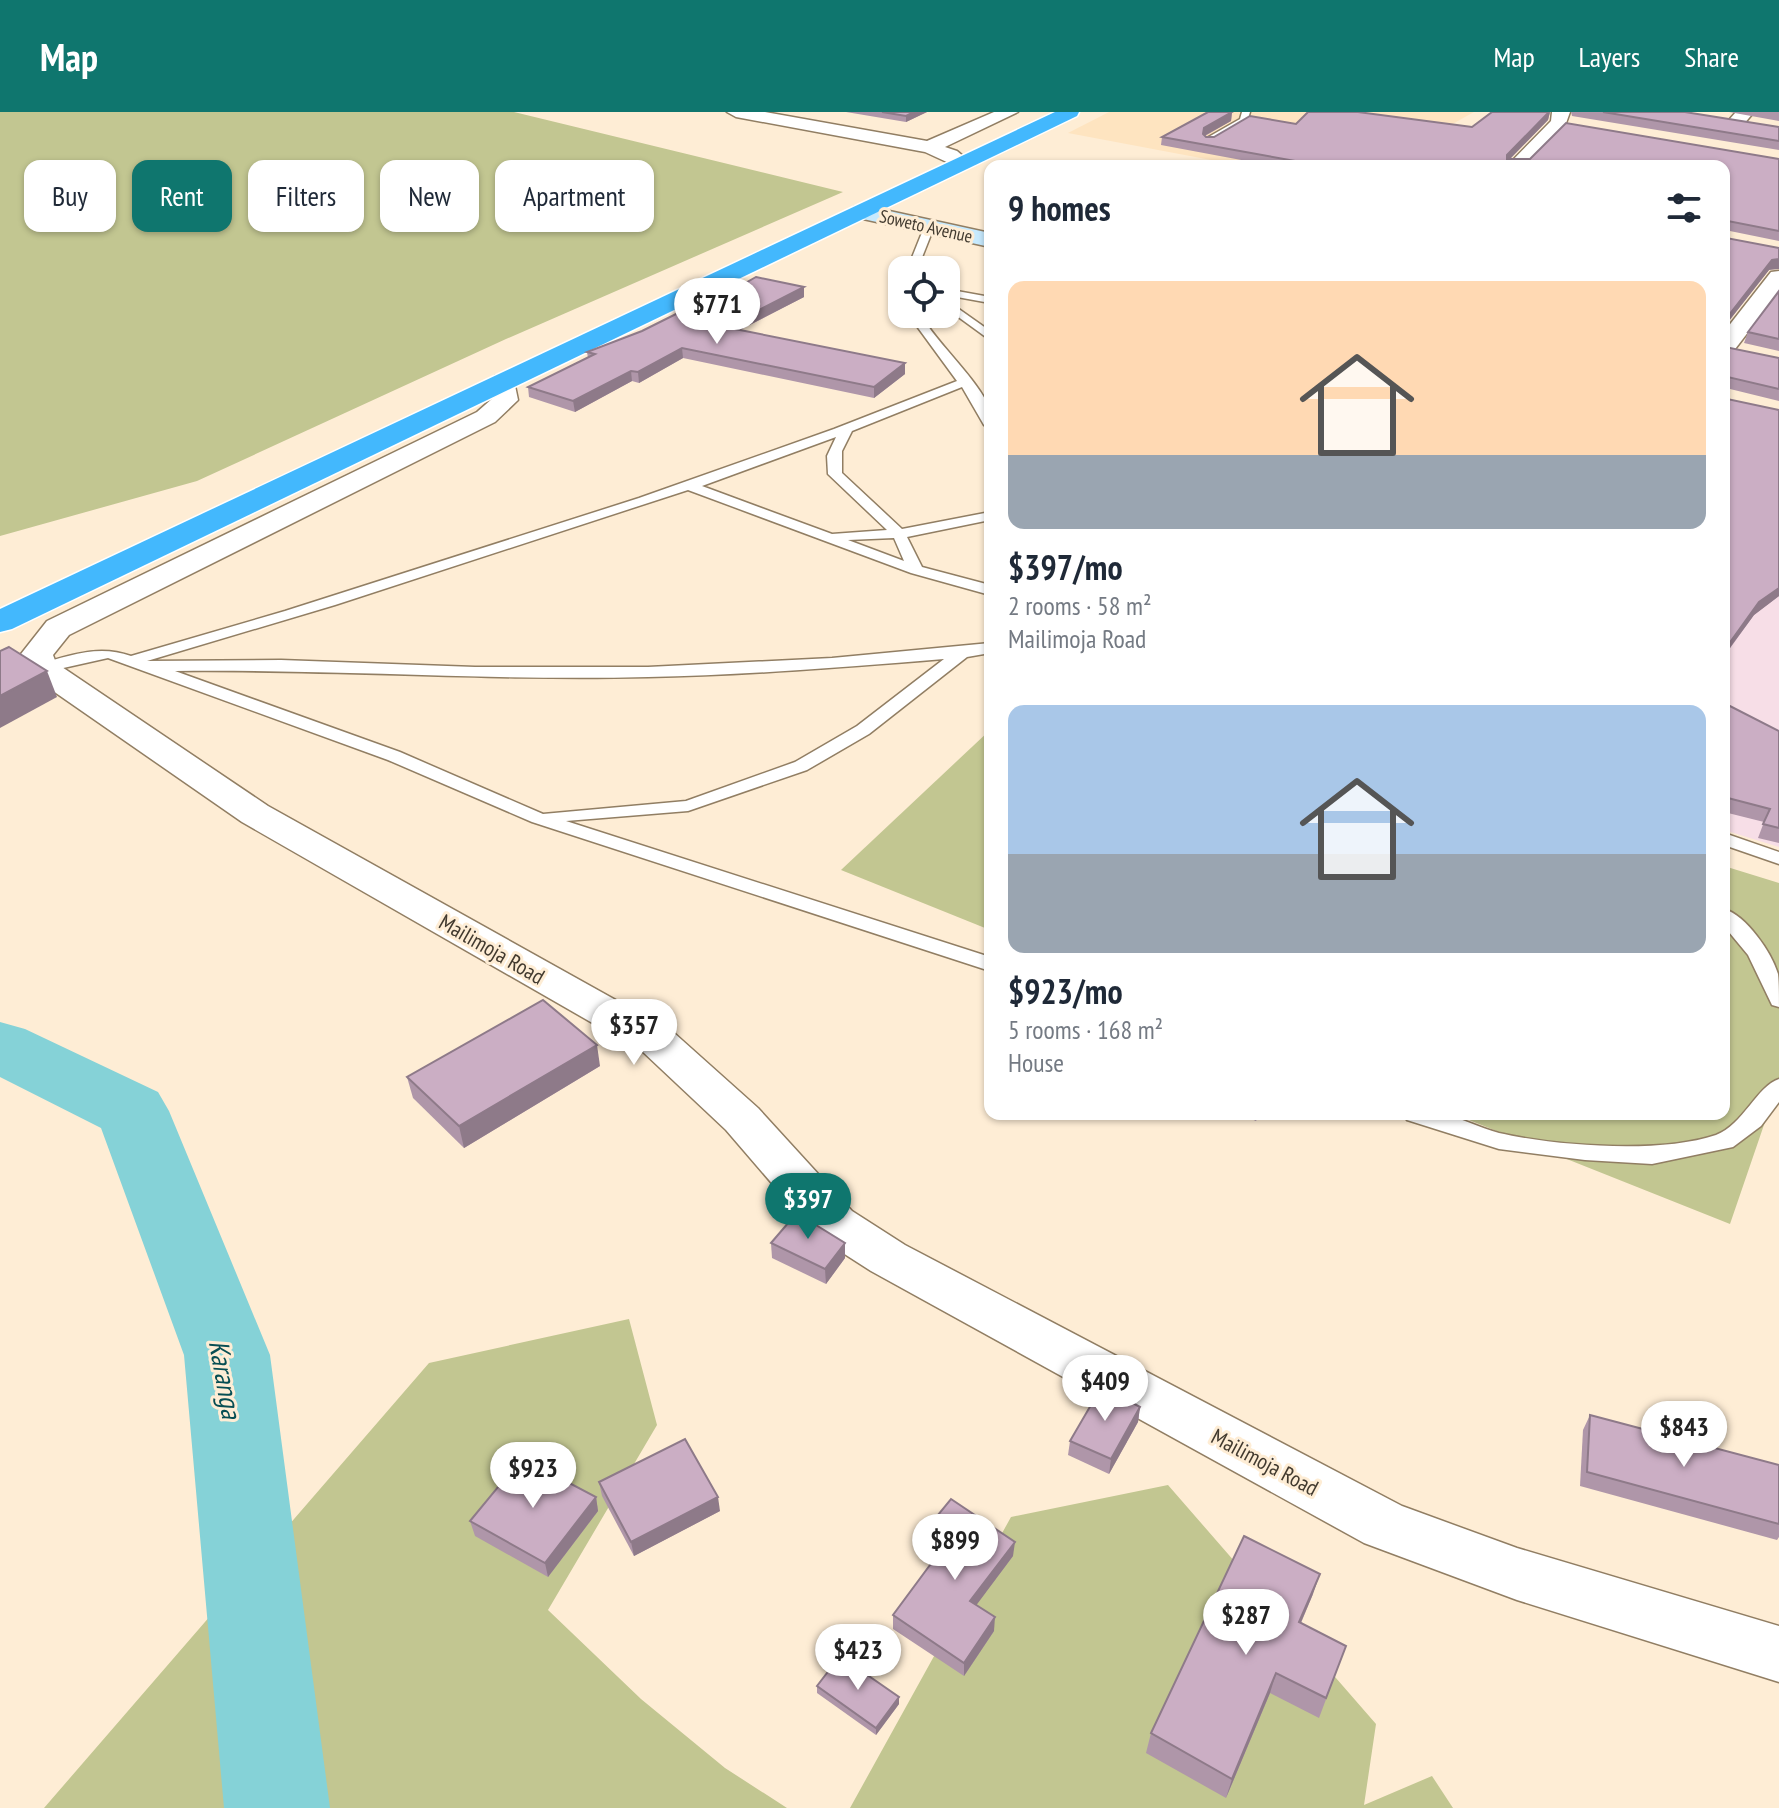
<!DOCTYPE html>
<meta charset="utf-8">
<style>
:root{--surface:#fff;--page:#f2f2f3;--text:#1f2937;--muted:#747a83;--accent:#0f766e}
body{margin:0;font-family:"PT Sans Narrow",sans-serif;background:var(--page);color:var(--text);height:100vh;display:flex;flex-direction:column;font-size:30px;white-space:nowrap}
*{box-sizing:border-box;margin:0}
p{font-size:26px;color:var(--muted)}
.icon{flex:none;width:44px;height:44px;fill:none;stroke:currentColor;stroke-width:2;stroke-linecap:round;stroke-linejoin:round}
.map{position:relative;flex:1;overflow:hidden}
.details{position:absolute;left:984px;top:48px;width:746px;height:960px;display:flex;flex-direction:column;background:var(--surface);border-radius:16px;box-shadow:0 2px 6px #0004}
.details>*{flex:none}
.top-card{position:absolute;left:24px;top:48px;width:760px;height:72px;display:flex;gap:16px}
.fabs{position:absolute;left:888px;top:144px;display:grid;gap:16px}
.fabs a{display:grid;place-items:center;width:72px;height:72px;border-radius:16px;background:var(--surface);box-shadow:0 2px 6px #0004;font-size:40px}
.price{position:absolute;translate:-50% -68px;padding:0 18px;border-radius:28px;background:#fff;color:#222;font-size:26px;line-height:52px;filter:drop-shadow(0 2px 4px #0008)}
.price::after{content:'';position:absolute;left:50%;top:48px;width:24px;height:18px;margin-left:-12px;background:inherit;clip-path:polygon(0 0,100% 0,50% 100%)}
.price.current{background:var(--accent);color:#fff}
ul{padding:0;list-style:none}
li{display:grid;align-content:center;gap:16px;height:424px;padding:0 24px}
li span{display:grid;place-items:center;height:248px;border-radius:16px;color:#555}
li>.icon{margin-inline-start:auto}
span .icon{width:144px;height:144px;fill:#fffc;stroke-width:1}
li b{font-size:34px}
h2{display:flex;justify-content:space-between;align-items:center;height:96px;padding:0 24px;font-size:34px}
.pill{padding:0 28px;border-radius:16px;background:var(--surface);box-shadow:0 2px 6px #0004;font-size:28px;line-height:72px}
.pill.current{background:var(--accent);color:#fff}
header{display:flex;align-items:center;gap:48px;box-sizing:border-box;height:112px;padding:0 40px;background:var(--accent);color:#fff}
header strong{font-size:38px}
nav{display:flex;gap:44px;margin-inline-start:auto;font-size:28px}
.map>svg:first-child{display:block}
</style>
<header>
<strong>Map</strong>
<nav><a>Map</a><a>Layers</a><a>Share</a></nav>
</header>
<div class="map">
<svg width="1779" height="1696" viewBox="0 0 1779 1696">
<rect width="100%" height="100%" fill="#feedd5"/>
<path fill="#f7dee7" d="M 1724,321 L 1779,333 L 1779,735 L 1724,718 Z"/>
<path fill="#fee4c0" d="M 1109,0 L 1474,0 L 1377,54 L 1243,54 L 1068,21 Z"/>
<g fill="#c2c691">
<path d="M 0,0 L 514,0 L 843,80 L 506,227 L 197,369 L 0,424 Z"/>
<path d="M 990,618 L 990,818 L 841,758 Z"/>
<path d="M 1724,754 L 1779,771 L 1779,969 L 1730,1112 L 1454,1002 L 1724,1002 Z"/>
<path d="M 629,1207 L 657,1313 L 548,1498 L 641,1587 L 725,1656 L 787,1696 L 44,1696 L 429,1251 Z"/>
<path d="M 1168,1373 L 1376,1612 L 1364,1693 L 1432,1664 L 1453,1696 L 850,1696 L 1011,1405 Z"/>
</g>
<g fill="none" stroke-linecap="round" stroke-linejoin="round">
<path fill="#85d2d7" fill-rule="evenodd" d="M 0,910 L 25,917 L 158,980 L 169,999 L 270,1243 L 330,1696 L 224,1696 L 184,1243 L 101,1016 L 0,965 Z"/>
<defs>
<g id="lane">
<path d="M 1242,0 L 1250,0 L 1247,10 L 1211,31 L 1205,31 L 1205,27 L 1240,7 Z"/>
<path d="M 925,113 L 934,115 L 917,158 L 907,158 Z"/>
<path d="M 946,177 L 990,185 L 990,191 L 946,183 Z"/>
<path d="M 946,188 L 990,219 L 990,228 L 946,196 Z"/>
<path d="M 908,202 L 920,202 C 938,233 980,269 990,298 C 991,303 990,311 990,317 L 984,313 L 962,275 L 852,319 L 842,339 L 842,361 L 902,417 L 990,400 L 990,408 L 907,425 L 922,455 L 990,473 L 990,483 L 911,461 L 688,378 L 335,493 L 147,549 L 281,548 L 475,555 L 648,555 L 832,546 L 990,531 L 990,541 L 967,545 L 869,622 L 807,658 L 688,699 L 566,709 L 990,845 L 990,859 L 532,710 L 388,648 L 108,546 L 41,561 L 33,556 L 35,553 C 69,544 98,532 131,544 L 285,499 L 639,386 L 834,317 L 957,269 ZM 836,325 L 827,344 L 828,362 L 887,418 L 832,422 L 702,374 ZM 894,426 L 904,449 L 848,428 ZM 944,547 L 857,614 L 795,650 L 686,689 L 543,702 L 400,640 L 175,559 C 333,557 490,569 648,565 C 747,563 846,555 944,547 Z"/>
<path d="M 1724,721 L 1779,740 L 1779,752 L 1724,733 Z"/>
<path d="M 1724,797 C 1746,803 1772,841 1778,862 C 1779,871 1779,885 1779,895 L 1772,893 L 1748,843 L 1724,814 Z"/>
<path d="M 1779,967 L 1779,990 L 1761,1014 L 1733,1035 L 1652,1052 L 1585,1048 L 1499,1037 L 1407,1008 L 1404,1002 C 1416,1002 1429,1000 1441,1002 C 1460,1005 1479,1016 1499,1021 C 1557,1034 1660,1042 1716,1023 C 1743,1013 1757,974 1779,967 Z"/>
</g>
<g id="street">
<path d="M 727,0 L 765,0 L 927,29 L 994,0 L 1018,0 L 945,35 L 957,39 L 971,51 L 969,55 L 962,57 L 925,40 L 736,5 Z"/>
<path d="M 1552,0 L 1570,0 L 1565,14 L 1526,54 L 1507,54 L 1551,9 Z"/>
<path d="M 1736,0 L 1754,0 L 1743,13 L 1737,14 L 1728,9 Z"/>
<path d="M 1779,159 L 1779,180 L 1732,241 L 1724,243 L 1724,220 L 1771,160 Z"/>
<path d="M 504,262 L 513,264 L 518,288 L 495,310 L 69,523 L 53,543 L 56,551 L 268,694 L 673,920 L 758,996 L 852,1099 L 905,1133 L 1402,1394 L 1517,1436 L 1779,1514 L 1779,1570 L 1517,1488 L 1364,1431 L 871,1159 L 818,1125 L 726,1018 L 643,940 L 242,710 L 30,563 L 21,542 L 47,509 L 477,300 L 493,286 L 492,269 L 495,264 Z"/>
</g>
<path id="secondary" d="M 862,93 L 990,121 L 990,135 L 854,105 L 851,100 L 854,95 Z"/>
<path id="highway" d="M 1055,0 L 1079,0 L 1077,4 L 12,517 L 0,520 L 0,497 Z"/>
</defs>
<use href="#lane" stroke="#917e63" stroke-width="3"/>
<use href="#street" stroke="#917e63" stroke-width="3"/>
<use href="#secondary" stroke="#917e63" stroke-width="3"/>
<use href="#highway" stroke="#fff" stroke-width="3"/>
<use href="#lane" fill="#fff" fill-rule="evenodd"/>
<use href="#street" fill="#fff" fill-rule="evenodd"/>
<use href="#secondary" fill="#c7eafe" fill-rule="evenodd"/>
<use href="#highway" fill="#43b8fd" fill-rule="evenodd"/>
</g>
<g fill="#af96a9">
<path d="M 846,0 L 927,0 L 906,10 Z"/>
<path d="M 1232,0 L 1231,9 L 1205,24 L 1206,25 L 1214,25 L 1296,12 L 1472,15 L 1550,0 L 1548,8 L 1510,47 L 1779,47 L 1779,129 L 1725,118 L 1726,126 L 1769,158 L 1725,214 L 1725,235 L 1779,246 L 1779,289 L 1726,276 L 1727,287 L 1779,298 L 1779,484 L 1754,503 L 1728,539 L 1724,553 L 1724,54 L 1273,54 L 1161,33 L 1162,25 Z"/>
<path d="M 1571,0 L 1685,0 L 1779,15 L 1779,38 L 1572,4 Z"/>
<path d="M 1729,0 L 1779,0 L 1779,9 Z"/>
<path d="M 804,175 L 804,185 L 740,218 L 905,251 L 905,262 L 874,286 L 683,246 L 639,271 L 632,269 L 575,300 L 529,285 L 528,275 L 588,246 L 587,240 Z"/>
<path d="M 1779,179 L 1779,239 L 1744,231 L 1748,220 Z"/>
<path d="M 1724,591 L 1779,619 L 1779,731 L 1758,726 L 1764,710 L 1724,700 Z"/>
<path d="M 600,954 L 464,1036 L 413,986 L 407,965 Z"/>
<path d="M 1239,1002 L 1260,1002 L 1256,1009 Z"/>
<path d="M 771,1131 L 845,1146 L 826,1172 L 772,1146 Z"/>
<path d="M 1140,1295 L 1138,1310 L 1109,1362 L 1068,1343 L 1070,1329 Z"/>
<path d="M 1590,1303 L 1779,1353 L 1779,1425 L 1777,1428 L 1580,1374 L 1583,1318 Z"/>
<path d="M 599,1370 L 720,1399 L 634,1444 L 602,1384 Z"/>
<path d="M 596,1385 L 598,1399 L 548,1465 L 475,1424 L 470,1409 Z"/>
<path d="M 924,1420 L 1013,1444 L 976,1493 L 994,1519 L 964,1564 L 893,1517 L 893,1503 L 937,1443 L 924,1434 Z"/>
<path d="M 1313,1482 L 1301,1511 L 1346,1534 L 1319,1606 L 1270,1581 L 1226,1686 L 1146,1641 L 1151,1621 Z"/>
<path d="M 817,1574 L 899,1592 L 876,1623 L 817,1581 Z"/>
</g>
<g fill="#8e7a89">
<path d="M 914,0 L 927,0 L 906,10 L 906,4 Z"/>
<path d="M 1232,0 L 1231,9 L 1204,24 L 1202,31 L 1204,16 Z"/>
<path d="M 1550,0 L 1548,8 L 1505,52 L 1507,43 Z"/>
<path d="M 1779,147 L 1779,157 L 1769,158 L 1724,215 L 1725,208 L 1772,148 Z"/>
<path d="M 804,175 L 804,185 L 726,225 L 725,215 Z"/>
<path d="M 682,236 L 683,246 L 639,271 L 638,260 Z"/>
<path d="M 905,251 L 905,262 L 874,286 L 874,275 Z"/>
<path d="M 631,259 L 632,269 L 575,300 L 573,289 Z"/>
<path d="M 1779,476 L 1779,484 L 1754,503 L 1726,541 L 1731,529 L 1759,490 Z"/>
<path d="M 47,559 L 57,585 L 0,616 L 0,584 Z"/>
<path d="M 597,933 L 600,954 L 464,1036 L 459,1014 Z"/>
<path d="M 845,1131 L 845,1146 L 826,1172 L 825,1157 Z"/>
<path d="M 1140,1295 L 1138,1310 L 1109,1362 L 1111,1347 Z"/>
<path d="M 596,1385 L 598,1399 L 548,1465 L 545,1451 Z"/>
<path d="M 718,1385 L 720,1399 L 634,1444 L 631,1430 Z"/>
<path d="M 1015,1430 L 1013,1444 L 969,1503 L 970,1489 Z"/>
<path d="M 1320,1462 L 1313,1482 L 1292,1531 L 1299,1510 Z"/>
<path d="M 995,1505 L 994,1519 L 964,1564 L 964,1551 Z"/>
<path d="M 1276,1561 L 1270,1581 L 1226,1686 L 1232,1667 Z"/>
<path d="M 899,1585 L 899,1592 L 876,1623 L 876,1616 Z"/>
</g>
<g fill="#cbaec4" stroke="#8e7a89" stroke-width="2">
<path d="M 882,0 L 914,0 L 906,4 Z"/>
<path d="M 1208,0 L 1232,0 L 1204,16 L 1203,22 L 1206,25 L 1214,25 L 1250,4 L 1296,12 L 1308,0 L 1358,0 L 1472,15 L 1492,0 L 1549,0 L 1507,43 L 1507,47 L 1530,47 L 1566,11 L 1779,47 L 1779,119 L 1728,109 L 1724,111 L 1724,54 L 1323,54 L 1162,25 Z"/>
<path d="M 1603,0 L 1685,0 L 1779,15 L 1779,29 Z"/>
<path d="M 1724,112 L 1726,126 L 1779,136 L 1779,147 L 1772,148 L 1725,208 L 1725,235 L 1779,246 L 1779,277 L 1728,265 L 1725,268 L 1727,287 L 1779,298 L 1779,476 L 1759,490 L 1731,529 L 1724,553 Z"/>
<path d="M 756,165 L 804,175 L 725,215 L 905,251 L 874,275 L 682,236 L 638,260 L 631,259 L 573,289 L 528,275 L 595,242 L 587,240 L 642,219 L 702,189 L 719,186 Z"/>
<path d="M 1779,179 L 1779,227 L 1748,220 Z"/>
<path d="M 9,535 L 47,559 L 0,584 L 0,539 Z"/>
<path d="M 1724,591 L 1779,619 L 1779,716 L 1763,712 L 1770,697 L 1724,685 Z"/>
<path d="M 543,888 L 597,933 L 459,1014 L 407,965 Z"/>
<path d="M 801,1096 L 816,1113 L 845,1131 L 825,1157 L 771,1131 Z"/>
<path d="M 1102,1274 L 1140,1295 L 1111,1347 L 1070,1329 Z"/>
<path d="M 1590,1303 L 1779,1353 L 1779,1412 L 1587,1360 Z"/>
<path d="M 685,1327 L 718,1385 L 631,1430 L 599,1370 Z"/>
<path d="M 522,1346 L 596,1385 L 545,1451 L 470,1409 Z"/>
<path d="M 951,1387 L 1015,1430 L 970,1489 L 995,1505 L 964,1551 L 893,1503 L 944,1434 L 924,1420 Z"/>
<path d="M 1244,1424 L 1320,1462 L 1299,1510 L 1346,1534 L 1326,1586 L 1276,1561 L 1232,1667 L 1151,1621 Z"/>
<path d="M 840,1544 L 899,1585 L 876,1616 L 817,1574 Z"/>
</g>
<g text-anchor="middle" dominant-baseline="central" stroke-width="6" stroke-linejoin="round" paint-order="stroke">
<g font-size="18" fill="#423a2f" stroke="#feedd5">
<text transform="translate(926 114) rotate(13)">Soweto Avenue</text>
</g>
<g font-size="22" fill="#423a2f" stroke="#feedd5">
<text transform="translate(492 837) rotate(30)">Mailimoja Road</text>
<text transform="translate(1265 1350) rotate(28)">Mailimoja Road</text>
</g>
<g font-size="28" font-style="italic" fill="#074e53" stroke="#feedd5">
<text transform="translate(226 1267) rotate(80)">Karanga</text>
</g>
</g>
</svg>
<div class="fabs">
<a><svg class="icon" aria-label="locate" viewBox="0 0 24 24"><circle cx="12" cy="12" r="6"/><path d="M12 2v4M12 18v4M2 12h4M18 12h4"/></svg></a>
</div>
<b class="price" style="left:717px;top:234px">$771</b>
<b class="price" style="left:634px;top:955px">$357</b>
<b class="price current" style="left:808px;top:1129px">$397</b>
<b class="price" style="left:1105px;top:1311px">$409</b>
<b class="price" style="left:1684px;top:1357px">$843</b>
<b class="price" style="left:533px;top:1398px">$923</b>
<b class="price" style="left:955px;top:1470px">$899</b>
<b class="price" style="left:1246px;top:1545px">$287</b>
<b class="price" style="left:858px;top:1580px">$423</b>
<div class="top-card">
<a class="pill">Buy</a>
<a class="pill current">Rent</a>
<a class="pill">Filters</a>
<a class="pill">New</a>
<a class="pill">Apartment</a>
</div>
<section class="details">
<h2>9 homes<svg class="icon" aria-label="filters" viewBox="0 0 24 24"><path d="M4 7h16M4 17h16"/><circle cx="9" cy="7" r="2"/><circle cx="15" cy="17" r="2"/></svg></h2>
<ul>
<li><span style="background:linear-gradient(#ffd9b3 70%,#9aa5b1 0)"><svg class="icon" aria-label="home" viewBox="0 0 24 24"><path d="M3 11l9-7 9 7M6 9v11h12V9"/></svg></span><div><b>$397/mo</b><p>2 rooms · 58 m²</p><p>Mailimoja Road</p></div></li>
<li><span style="background:linear-gradient(#a9c7e8 60%,#9aa5b1 0)"><svg class="icon" aria-label="home" viewBox="0 0 24 24"><path d="M3 11l9-7 9 7M6 9v11h12V9"/></svg></span><div><b>$923/mo</b><p>5 rooms · 168 m²</p><p>House</p></div></li>
</ul>
</section>
</div>
